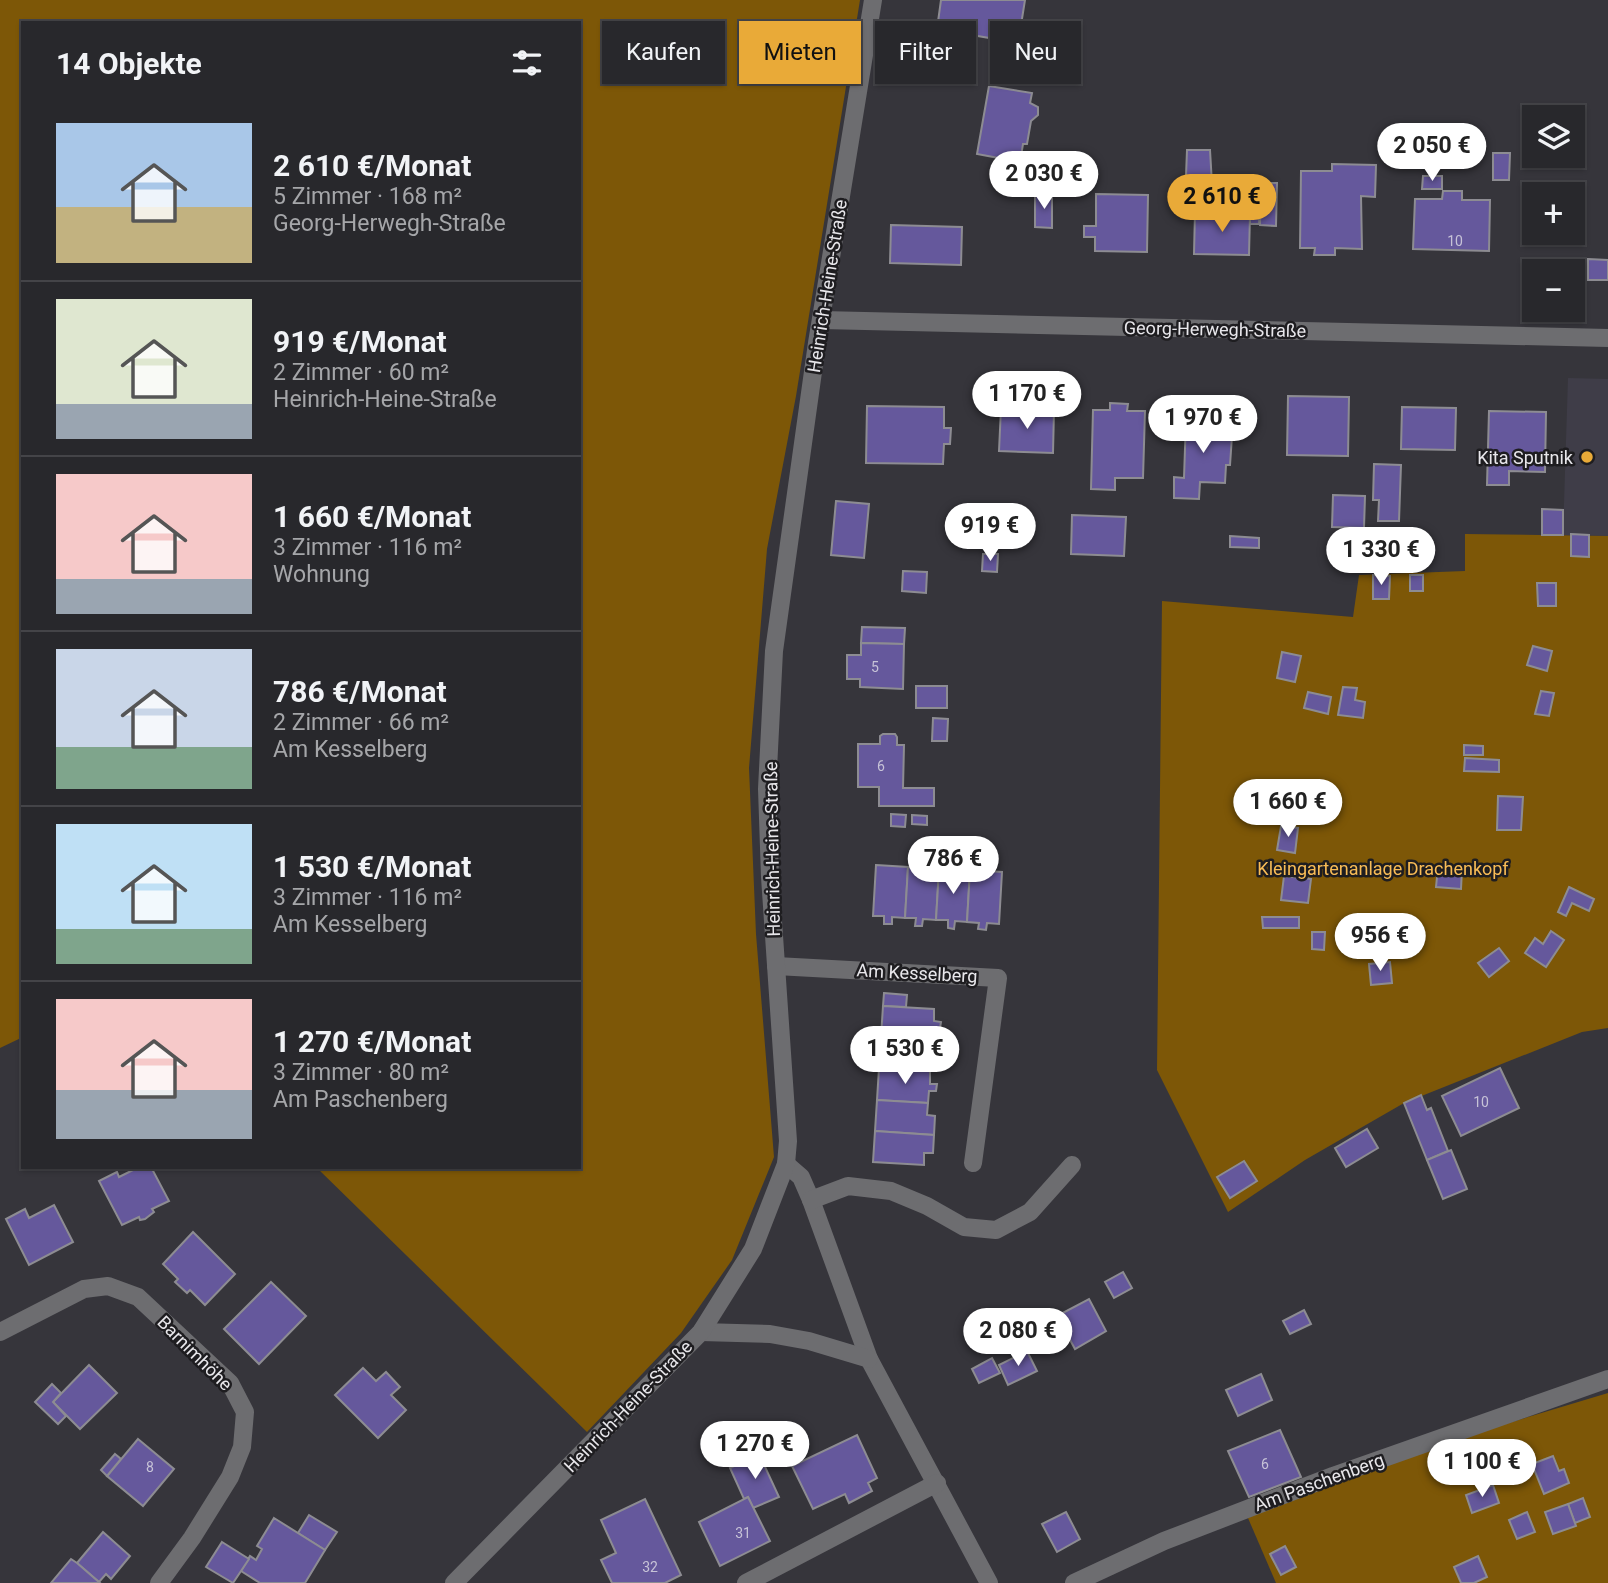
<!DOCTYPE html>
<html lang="de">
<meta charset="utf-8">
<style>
:root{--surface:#28282c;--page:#343438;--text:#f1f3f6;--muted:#a5a6a9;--line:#444448;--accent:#e9aa38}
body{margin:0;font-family:Roboto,sans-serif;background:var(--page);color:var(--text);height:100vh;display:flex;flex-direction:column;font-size:26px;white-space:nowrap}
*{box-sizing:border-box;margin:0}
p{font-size:23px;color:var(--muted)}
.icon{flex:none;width:38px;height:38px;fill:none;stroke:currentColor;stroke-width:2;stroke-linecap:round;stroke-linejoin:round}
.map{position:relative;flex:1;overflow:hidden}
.details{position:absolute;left:21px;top:21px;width:560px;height:1148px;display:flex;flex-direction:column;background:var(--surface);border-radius:0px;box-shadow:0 2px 5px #0004,0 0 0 2px var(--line)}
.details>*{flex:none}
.banner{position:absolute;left:602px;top:21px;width:665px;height:63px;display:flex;gap:14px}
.controls{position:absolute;left:1522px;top:105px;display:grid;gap:14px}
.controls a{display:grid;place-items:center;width:63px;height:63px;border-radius:0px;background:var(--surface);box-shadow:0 2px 5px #0004,0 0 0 2px var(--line);font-size:35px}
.price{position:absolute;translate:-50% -60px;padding:0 16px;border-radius:24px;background:#fff;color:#222;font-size:23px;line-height:46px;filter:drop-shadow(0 2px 4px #0008)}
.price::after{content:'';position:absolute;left:50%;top:42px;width:21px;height:16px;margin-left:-10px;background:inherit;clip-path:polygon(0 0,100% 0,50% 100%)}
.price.active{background:var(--accent);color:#111}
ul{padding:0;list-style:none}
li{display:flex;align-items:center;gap:21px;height:175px;padding:0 35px}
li+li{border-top:2px solid var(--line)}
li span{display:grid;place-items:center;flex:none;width:196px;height:140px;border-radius:0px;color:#555}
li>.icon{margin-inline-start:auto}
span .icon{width:84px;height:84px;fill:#fffc;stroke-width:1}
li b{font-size:30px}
h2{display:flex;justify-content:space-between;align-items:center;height:84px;padding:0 35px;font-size:30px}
.chip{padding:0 24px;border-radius:0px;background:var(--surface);box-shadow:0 2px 5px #0004,0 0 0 2px var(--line);font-size:24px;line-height:63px}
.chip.active{background:var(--accent);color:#111}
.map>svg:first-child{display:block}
</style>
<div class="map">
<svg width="1608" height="1583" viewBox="0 0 1608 1583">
<rect width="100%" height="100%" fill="#36353b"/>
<path fill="#3f3d48" d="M 1568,378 L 1608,379 L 1608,536 L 1563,535 Z"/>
<g fill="#7d5707">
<path d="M 0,0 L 860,0 L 796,396 L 767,549 L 749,768 L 756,934 L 774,1157 L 732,1260 L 681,1333 L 587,1432 L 316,1167 L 579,1167 L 579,23 L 23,23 L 23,1037 L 0,1048 Z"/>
<path d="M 1465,534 L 1608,536 L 1608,1028 L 1582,1032 L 1404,1103 L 1305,1160 L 1228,1212 L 1157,1070 L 1162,601 L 1353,617 L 1359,575 L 1465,571 Z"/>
<path d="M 1608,1393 L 1608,1583 L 1276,1583 L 1248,1518 L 1333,1476 Z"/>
</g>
<g fill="#65589c" stroke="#8d8c92" stroke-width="2">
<path d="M 941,0 L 1025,0 L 1021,25 L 1004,22 L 1001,40 L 937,29 Z"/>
<path d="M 1061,51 L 1077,51 L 1077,74 L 1060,74 Z"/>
<path d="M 989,86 L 1032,93 L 1030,103 L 1038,107 L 1038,115 L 1031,121 L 1027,144 L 1023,144 L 1020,162 L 977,154 Z"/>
<path d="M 1187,150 L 1210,150 L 1213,201 L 1185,202 Z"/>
<path d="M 1493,153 L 1510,153 L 1509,180 L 1493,180 Z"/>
<path d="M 1332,164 L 1376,165 L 1375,197 L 1361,196 L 1362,249 L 1335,248 L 1335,255 L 1314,255 L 1315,248 L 1300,248 L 1301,171 L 1332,171 Z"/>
<path d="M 1423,176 L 1442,176 L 1442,189 L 1422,189 Z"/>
<path d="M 1261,183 L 1277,183 L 1276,226 L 1260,225 Z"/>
<path d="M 1443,191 L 1462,191 L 1462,200 L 1490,200 L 1489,251 L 1413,249 L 1415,199 L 1442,199 Z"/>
<path d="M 1035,194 L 1052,194 L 1052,228 L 1035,227 Z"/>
<path d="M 1096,194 L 1148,195 L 1147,252 L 1095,251 L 1095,237 L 1084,237 L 1084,226 L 1096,226 Z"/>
<path d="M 1213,201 L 1260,203 L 1259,224 L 1250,224 L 1250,214 L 1197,212 L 1197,202 Z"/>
<path d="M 1195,212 L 1250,214 L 1249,255 L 1194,254 Z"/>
<path d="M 891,225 L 962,227 L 961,265 L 890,263 Z"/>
<path d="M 1588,259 L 1608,260 L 1608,280 L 1588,280 Z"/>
<path d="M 1288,396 L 1349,397 L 1348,456 L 1287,455 Z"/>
<path d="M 1110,403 L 1128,404 L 1127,411 L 1145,411 L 1143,478 L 1115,478 L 1115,490 L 1091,489 L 1093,410 L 1110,410 Z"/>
<path d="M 867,406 L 944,407 L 944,428 L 951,428 L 950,444 L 944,444 L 943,464 L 866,463 Z"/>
<path d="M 1402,407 L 1456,408 L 1455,450 L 1401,449 Z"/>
<path d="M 1001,408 L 1054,410 L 1053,453 L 999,451 Z"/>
<path d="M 1489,411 L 1546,412 L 1545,472 L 1509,471 L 1509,485 L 1487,485 Z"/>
<path d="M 1192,413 L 1204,414 L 1208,420 L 1227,420 L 1226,436 L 1232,436 L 1230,465 L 1226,465 L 1225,483 L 1200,482 L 1199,499 L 1174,498 L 1174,477 L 1184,478 L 1186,419 Z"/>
<path d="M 1374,464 L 1401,465 L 1399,521 L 1378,521 L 1379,500 L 1373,500 Z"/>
<path d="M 1333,495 L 1365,496 L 1364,528 L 1332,527 Z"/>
<path d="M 836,501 L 869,504 L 864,558 L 831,555 Z"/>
<path d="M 1542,509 L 1563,510 L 1563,535 L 1542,535 Z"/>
<path d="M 1072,515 L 1126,517 L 1124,556 L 1071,554 Z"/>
<path d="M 1571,534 L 1589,535 L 1589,557 L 1571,556 Z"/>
<path d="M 1230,536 L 1259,538 L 1259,548 L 1230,547 Z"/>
<path d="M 983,554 L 998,554 L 997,572 L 982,571 Z"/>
<path d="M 903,571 L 927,572 L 926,593 L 902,591 Z"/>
<path d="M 1373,575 L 1390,576 L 1389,599 L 1373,599 Z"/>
<rect x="1410" y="575" width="13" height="16"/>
<path d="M 1537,583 L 1556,583 L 1556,606 L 1538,606 Z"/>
<path d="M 862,627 L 905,628 L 904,644 L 861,643 Z"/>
<path d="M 861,643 L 904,644 L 903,689 L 860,687 L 860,679 L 847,679 L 847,655 L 861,655 Z"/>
<path d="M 1533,646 L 1552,651 L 1547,671 L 1527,665 Z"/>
<path d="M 1282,652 L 1301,656 L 1295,682 L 1277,678 Z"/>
<rect x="916" y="686" width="31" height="22"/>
<path d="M 1343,687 L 1357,688 L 1355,700 L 1365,702 L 1363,718 L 1338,715 Z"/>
<path d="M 1541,691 L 1554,693 L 1549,716 L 1535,714 Z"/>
<path d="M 1308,692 L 1331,697 L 1328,714 L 1304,708 Z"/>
<path d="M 933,718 L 948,719 L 947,741 L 932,741 Z"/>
<path d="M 883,734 L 895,734 L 897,737 L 897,745 L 904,745 L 903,788 L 934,788 L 934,806 L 879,806 L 879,787 L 858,787 L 858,744 L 880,744 L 880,736 Z"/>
<path d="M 1464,745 L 1483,746 L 1483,755 L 1464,755 Z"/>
<path d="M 1465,758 L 1499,760 L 1499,772 L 1464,771 Z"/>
<path d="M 1498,796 L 1523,797 L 1521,830 L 1497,830 Z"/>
<path d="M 891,814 L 906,815 L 905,827 L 891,826 Z"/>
<path d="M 912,815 L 927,816 L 927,825 L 912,824 Z"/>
<path d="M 1281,826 L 1298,828 L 1295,853 L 1277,850 Z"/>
<path d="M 876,865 L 908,867 L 905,918 L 892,917 L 892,924 L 884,924 L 884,916 L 873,916 Z"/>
<path d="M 908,867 L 939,869 L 936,920 L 923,919 L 922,926 L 915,926 L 916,918 L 905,918 Z"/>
<path d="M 1438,867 L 1462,869 L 1461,889 L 1436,887 Z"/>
<path d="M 939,869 L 970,870 L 967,922 L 955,921 L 954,929 L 948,928 L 948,920 L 936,920 Z"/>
<path d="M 970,870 L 1002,872 L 999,924 L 987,923 L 986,930 L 978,929 L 979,923 L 967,922 Z"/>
<path d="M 1284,876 L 1311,879 L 1308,903 L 1281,900 Z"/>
<path d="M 1569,887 L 1594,899 L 1589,911 L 1572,903 L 1566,916 L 1558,912 Z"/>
<path d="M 1262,917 L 1299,917 L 1299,928 L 1263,928 Z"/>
<path d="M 1551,931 L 1564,940 L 1546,967 L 1525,953 L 1535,938 L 1543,944 Z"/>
<path d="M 1312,932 L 1325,932 L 1324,950 L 1312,949 Z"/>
<path d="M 1499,948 L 1509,961 L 1489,977 L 1478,963 Z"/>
<path d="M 1390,962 L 1392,983 L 1371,985 L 1369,964 Z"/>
<path d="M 884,993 L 907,995 L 906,1007 L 883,1006 Z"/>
<path d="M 883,1006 L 934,1009 L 934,1021 L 941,1022 L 940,1028 L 933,1028 L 932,1040 L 881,1037 Z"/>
<path d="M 881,1037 L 932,1040 L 931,1052 L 939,1053 L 938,1060 L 931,1060 L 930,1071 L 879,1068 Z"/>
<path d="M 879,1068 L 930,1071 L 930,1084 L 937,1084 L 936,1091 L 929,1091 L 928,1103 L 877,1100 Z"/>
<path d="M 1500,1068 L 1519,1108 L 1461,1136 L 1442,1096 Z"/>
<path d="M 1421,1095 L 1427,1110 L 1431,1108 L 1448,1151 L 1427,1160 L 1404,1103 Z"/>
<path d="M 877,1100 L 928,1103 L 927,1115 L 935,1116 L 934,1135 L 875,1131 Z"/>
<path d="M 1367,1129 L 1378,1148 L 1346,1167 L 1335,1148 Z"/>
<path d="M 875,1131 L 934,1135 L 933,1153 L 924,1153 L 924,1165 L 873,1162 Z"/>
<path d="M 1451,1150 L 1467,1189 L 1443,1199 L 1427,1160 Z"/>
<path d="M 1244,1161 L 1257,1181 L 1230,1198 L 1217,1177 Z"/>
<path d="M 139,1167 L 151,1167 L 169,1201 L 152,1209 L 154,1212 L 145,1219 L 140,1220 L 139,1217 L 122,1225 L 99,1181 L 117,1172 L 119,1177 Z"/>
<path d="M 54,1205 L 73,1242 L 29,1265 L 6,1219 L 25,1209 L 29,1218 Z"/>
<path d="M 193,1232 L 235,1274 L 205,1305 L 190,1290 L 187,1293 L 175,1282 L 178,1279 L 163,1264 Z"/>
<path d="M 1123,1272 L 1132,1288 L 1114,1298 L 1105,1282 Z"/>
<path d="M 271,1282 L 306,1316 L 259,1364 L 224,1329 Z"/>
<path d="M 1089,1299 L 1106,1331 L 1075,1349 L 1057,1316 Z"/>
<path d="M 1304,1310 L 1311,1324 L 1290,1334 L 1283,1321 Z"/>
<path d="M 1027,1351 L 1037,1371 L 1008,1385 L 999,1365 Z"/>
<path d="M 992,1358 L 1000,1373 L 979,1383 L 972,1369 Z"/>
<path d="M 89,1365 L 117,1393 L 80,1429 L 53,1402 Z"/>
<path d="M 363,1368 L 376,1381 L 386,1372 L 400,1387 L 391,1395 L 406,1410 L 378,1438 L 335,1395 Z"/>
<path d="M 1261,1374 L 1272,1400 L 1238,1416 L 1226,1390 Z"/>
<path d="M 52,1384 L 61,1393 L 53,1402 L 66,1416 L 58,1424 L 35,1402 Z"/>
<path d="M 1280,1430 L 1301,1477 L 1249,1497 L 1228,1451 Z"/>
<path d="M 857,1435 L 877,1478 L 868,1483 L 872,1491 L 849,1503 L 845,1494 L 813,1509 L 792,1466 Z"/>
<path d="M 138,1439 L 174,1469 L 143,1506 L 107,1476 Z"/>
<path d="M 115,1454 L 121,1459 L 107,1476 L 101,1470 Z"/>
<path d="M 759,1454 L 779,1497 L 753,1508 L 748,1497 L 744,1499 L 730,1468 Z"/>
<path d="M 1553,1456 L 1559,1471 L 1564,1469 L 1569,1483 L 1544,1494 L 1532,1464 Z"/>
<path d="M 1493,1485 L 1499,1503 L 1472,1513 L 1466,1495 Z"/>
<path d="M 748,1497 L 770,1541 L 720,1566 L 699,1522 Z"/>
<path d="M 1583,1498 L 1590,1517 L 1575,1523 L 1568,1504 Z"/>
<path d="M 645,1499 L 681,1575 L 665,1583 L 612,1583 L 601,1560 L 616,1553 L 601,1520 Z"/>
<path d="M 1568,1504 L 1576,1526 L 1553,1534 L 1545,1512 Z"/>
<path d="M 1066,1512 L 1080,1539 L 1057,1552 L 1042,1524 Z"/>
<path d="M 1527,1512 L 1535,1532 L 1517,1539 L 1509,1520 Z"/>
<path d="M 309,1515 L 337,1532 L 325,1550 L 298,1533 Z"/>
<path d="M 274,1518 L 325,1550 L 305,1583 L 260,1583 L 241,1571 L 250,1556 L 256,1560 L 262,1549 L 257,1546 Z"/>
<path d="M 103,1532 L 130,1556 L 111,1579 L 106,1574 L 99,1582 L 77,1563 Z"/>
<path d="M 222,1542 L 249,1559 L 233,1583 L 206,1567 Z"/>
<path d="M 1285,1546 L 1296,1567 L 1281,1575 L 1270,1554 Z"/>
<path d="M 1478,1556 L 1487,1577 L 1474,1583 L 1461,1583 L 1454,1567 Z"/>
<path d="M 71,1559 L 77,1563 L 100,1583 L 51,1583 Z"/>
</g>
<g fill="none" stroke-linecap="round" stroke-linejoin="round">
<g stroke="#6d6d70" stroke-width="18">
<path d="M 821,320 L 1608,338"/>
<path d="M 776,966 L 998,978 L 973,1163"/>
<path d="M 786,1164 L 801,1177 L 811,1200 L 869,1359 L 989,1583"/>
<path d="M 811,1200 L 848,1186 L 891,1191 L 927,1206 L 964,1227 L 996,1230 L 1030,1212 L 1072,1165"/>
<path d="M 0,1332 L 84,1289 L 108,1286 L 138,1297 L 230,1383 L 245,1412 L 242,1447 L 230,1477 L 192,1538 L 159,1583"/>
<path d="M 701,1332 L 770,1334 L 809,1341 L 869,1359"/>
<path d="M 454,1583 L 701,1332 L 753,1249 L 786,1164 L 788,1141 L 770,877 L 767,789 L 774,651 L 817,343 L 873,0"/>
<path d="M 746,1583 L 937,1483"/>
<path d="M 1074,1583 L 1164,1541 L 1333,1476 L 1608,1379"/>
</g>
</g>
<circle fill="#e9aa38" stroke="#1e1d20" stroke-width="2.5" cx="1587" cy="457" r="7"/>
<g text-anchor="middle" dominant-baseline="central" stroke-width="5" stroke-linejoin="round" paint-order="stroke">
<g font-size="14" fill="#c7c3d7">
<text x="1455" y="241">10</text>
<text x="875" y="667">5</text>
<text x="881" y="766">6</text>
<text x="1481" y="1102">10</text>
<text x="1265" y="1464">6</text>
<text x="150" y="1467">8</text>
<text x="743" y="1533">31</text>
<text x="650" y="1567">32</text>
</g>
<g font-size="18" fill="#e8e7eb" stroke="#1e1d20">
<text transform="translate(827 286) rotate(-81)">Heinrich-Heine-Straße</text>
<text transform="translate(1215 329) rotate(1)">Georg-Herwegh-Straße</text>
<text transform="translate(772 849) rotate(-91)">Heinrich-Heine-Straße</text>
<text transform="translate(917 973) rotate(3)">Am Kesselberg</text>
<text transform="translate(195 1353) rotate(45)">Barnimhöhe</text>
<text transform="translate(628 1406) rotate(-46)">Heinrich-Heine-Straße</text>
<text transform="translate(1319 1482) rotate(-20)">Am Paschenberg</text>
</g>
<g font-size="18" fill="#e8e7eb" stroke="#1e1d20" text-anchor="end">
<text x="1573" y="457">Kita Sputnik</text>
</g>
<g font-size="18" fill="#f8bc56" stroke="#1e1d20">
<text x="1383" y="868">Kleingartenanlage Drachenkopf</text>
</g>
</g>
</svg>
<div class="controls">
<a><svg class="icon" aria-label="layers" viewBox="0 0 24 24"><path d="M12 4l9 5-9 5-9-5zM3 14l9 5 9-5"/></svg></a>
<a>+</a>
<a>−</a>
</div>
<b class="price" style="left:1432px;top:183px">2 050 €</b>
<b class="price" style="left:1044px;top:211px">2 030 €</b>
<b class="price active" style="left:1222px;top:234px">2 610 €</b>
<b class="price" style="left:1027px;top:431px">1 170 €</b>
<b class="price" style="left:1203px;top:455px">1 970 €</b>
<b class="price" style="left:990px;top:563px">919 €</b>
<b class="price" style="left:1381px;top:587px">1 330 €</b>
<b class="price" style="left:1288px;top:839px">1 660 €</b>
<b class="price" style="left:953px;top:896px">786 €</b>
<b class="price" style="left:1380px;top:973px">956 €</b>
<b class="price" style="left:905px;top:1086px">1 530 €</b>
<b class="price" style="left:1018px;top:1368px">2 080 €</b>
<b class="price" style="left:755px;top:1481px">1 270 €</b>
<b class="price" style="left:1482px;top:1499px">1 100 €</b>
<div class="banner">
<a class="chip">Kaufen</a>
<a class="chip active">Mieten</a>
<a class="chip">Filter</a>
<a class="chip">Neu</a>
</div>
<section class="details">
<h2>14 Objekte<svg class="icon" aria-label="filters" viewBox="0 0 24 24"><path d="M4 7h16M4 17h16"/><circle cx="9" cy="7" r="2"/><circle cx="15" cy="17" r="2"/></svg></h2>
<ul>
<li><span style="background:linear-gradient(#a9c7e8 60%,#c2b280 0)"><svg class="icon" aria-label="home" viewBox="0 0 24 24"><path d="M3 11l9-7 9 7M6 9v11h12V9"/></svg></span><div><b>2 610 €/Monat</b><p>5 Zimmer · 168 m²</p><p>Georg-Herwegh-Straße</p></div></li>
<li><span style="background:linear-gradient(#dfe7d0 75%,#9aa5b1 0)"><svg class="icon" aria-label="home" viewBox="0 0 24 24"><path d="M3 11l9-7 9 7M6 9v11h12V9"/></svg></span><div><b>919 €/Monat</b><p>2 Zimmer · 60 m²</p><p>Heinrich-Heine-Straße</p></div></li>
<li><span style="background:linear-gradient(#f6c9c9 75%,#9aa5b1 0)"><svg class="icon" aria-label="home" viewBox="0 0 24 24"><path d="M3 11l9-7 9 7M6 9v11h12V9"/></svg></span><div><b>1 660 €/Monat</b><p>3 Zimmer · 116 m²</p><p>Wohnung</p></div></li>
<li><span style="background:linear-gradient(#c9d6e8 70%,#7fa58c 0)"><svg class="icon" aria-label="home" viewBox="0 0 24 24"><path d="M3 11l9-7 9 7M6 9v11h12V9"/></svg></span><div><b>786 €/Monat</b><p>2 Zimmer · 66 m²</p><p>Am Kesselberg</p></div></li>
<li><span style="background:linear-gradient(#bfe0f5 75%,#7fa58c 0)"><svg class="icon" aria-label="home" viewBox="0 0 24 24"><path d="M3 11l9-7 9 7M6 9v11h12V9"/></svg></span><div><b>1 530 €/Monat</b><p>3 Zimmer · 116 m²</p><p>Am Kesselberg</p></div></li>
<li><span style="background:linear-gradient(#f6c9c9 65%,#9aa5b1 0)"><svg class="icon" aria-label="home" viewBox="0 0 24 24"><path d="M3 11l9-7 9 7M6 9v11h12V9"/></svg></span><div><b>1 270 €/Monat</b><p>3 Zimmer · 80 m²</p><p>Am Paschenberg</p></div></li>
</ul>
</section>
</div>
